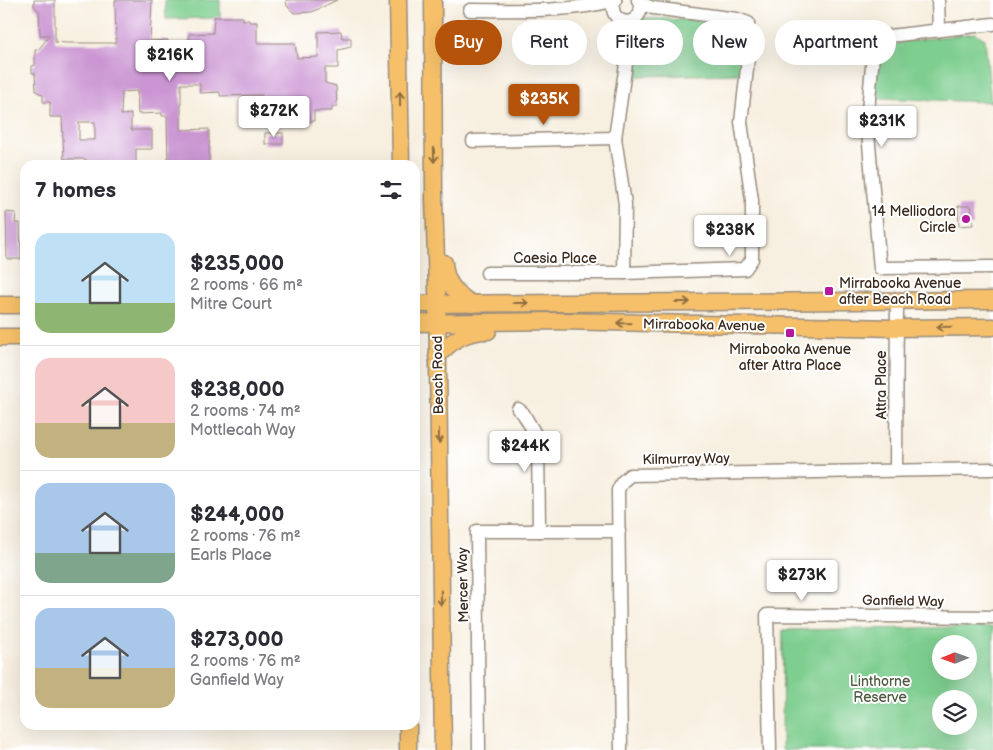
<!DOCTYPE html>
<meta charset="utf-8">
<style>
:root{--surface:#fff;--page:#f2f2f3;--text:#2b2b33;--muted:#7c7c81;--line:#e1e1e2;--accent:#b45309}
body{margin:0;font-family:"Balsamiq Sans",sans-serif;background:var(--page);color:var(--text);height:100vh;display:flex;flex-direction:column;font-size:19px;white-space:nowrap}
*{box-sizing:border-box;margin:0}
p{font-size:16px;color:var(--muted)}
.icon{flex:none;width:28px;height:28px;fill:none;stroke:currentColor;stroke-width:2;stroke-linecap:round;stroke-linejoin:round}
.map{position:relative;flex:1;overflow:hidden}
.drawer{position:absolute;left:20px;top:160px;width:400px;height:570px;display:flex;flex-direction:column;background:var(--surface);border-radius:15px;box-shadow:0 5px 20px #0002}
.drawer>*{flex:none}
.hud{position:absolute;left:435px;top:20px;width:475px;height:45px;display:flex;gap:10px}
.needle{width:32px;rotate:269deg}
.tools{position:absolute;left:932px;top:635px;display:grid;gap:10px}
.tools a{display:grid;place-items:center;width:45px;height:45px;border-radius:50%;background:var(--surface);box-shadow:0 5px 20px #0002;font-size:25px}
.price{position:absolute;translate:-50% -42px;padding:0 11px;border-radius:5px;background:#fff;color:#222;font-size:16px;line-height:32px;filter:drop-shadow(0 1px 2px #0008)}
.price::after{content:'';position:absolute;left:50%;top:30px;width:15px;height:11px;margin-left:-8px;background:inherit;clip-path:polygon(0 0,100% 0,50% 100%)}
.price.active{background:var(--accent);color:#fff}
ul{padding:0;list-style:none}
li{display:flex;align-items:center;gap:15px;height:125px;padding:0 15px}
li+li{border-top:1px solid var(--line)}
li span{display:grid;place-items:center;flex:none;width:140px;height:100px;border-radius:15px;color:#555}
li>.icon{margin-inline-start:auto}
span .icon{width:60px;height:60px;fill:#fffc;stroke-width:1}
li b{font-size:21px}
h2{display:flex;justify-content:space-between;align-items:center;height:60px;padding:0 15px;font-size:21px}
.tag{padding:0 18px;border-radius:22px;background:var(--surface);box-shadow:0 5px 20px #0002;font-size:18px;line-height:45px}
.tag.active{background:var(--accent);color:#fff}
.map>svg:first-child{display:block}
</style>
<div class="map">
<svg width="993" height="750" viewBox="0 0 993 750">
<rect width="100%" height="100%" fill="#fff"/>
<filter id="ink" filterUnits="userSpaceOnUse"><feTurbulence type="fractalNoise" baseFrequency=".02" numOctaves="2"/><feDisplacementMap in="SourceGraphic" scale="10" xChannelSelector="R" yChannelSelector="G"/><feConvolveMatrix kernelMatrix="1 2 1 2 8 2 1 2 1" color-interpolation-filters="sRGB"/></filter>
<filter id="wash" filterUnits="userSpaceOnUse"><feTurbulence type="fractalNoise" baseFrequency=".0096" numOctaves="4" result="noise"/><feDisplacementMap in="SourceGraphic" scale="20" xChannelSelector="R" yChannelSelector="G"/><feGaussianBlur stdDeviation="1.12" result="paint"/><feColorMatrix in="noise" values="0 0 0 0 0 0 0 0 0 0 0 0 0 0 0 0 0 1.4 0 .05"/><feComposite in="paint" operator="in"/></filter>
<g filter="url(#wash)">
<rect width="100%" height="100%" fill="#f7efdf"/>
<g fill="#7ece8f" stroke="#5c7c56" fill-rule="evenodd">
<path d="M 165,0 L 220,0 L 220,18 L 166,19 Z"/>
<path d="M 642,18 L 692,20 L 740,29 L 744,51 L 739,74 L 631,76 L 634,32 Z"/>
<path d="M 975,33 L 985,39 L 991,102 L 875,98 L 874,76 L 886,52 L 900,42 Z"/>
<path d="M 993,627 L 993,750 L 782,750 L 783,630 ZM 941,644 L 969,644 L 969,671 L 941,671 ZM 941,699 L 969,699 L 969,726 L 941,726 Z"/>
</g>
<g id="blocks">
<g fill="#cb95d3" fill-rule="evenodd">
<path d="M 34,0 L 55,0 L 55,42 L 66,43 L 116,43 L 115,0 L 152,0 L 150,41 L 168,40 L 168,46 L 185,46 L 185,43 L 189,43 L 189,34 L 213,33 L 214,17 L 243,17 L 243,20 L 249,20 L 249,22 L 257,22 L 257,43 L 295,43 L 297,58 L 318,57 L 318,32 L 341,31 L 342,38 L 351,38 L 351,47 L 338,50 L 338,68 L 325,68 L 325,83 L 336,86 L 337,107 L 332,107 L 332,111 L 314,111 L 314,121 L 299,122 L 296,111 L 262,111 L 262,95 L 220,96 L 220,92 L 200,93 L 200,84 L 181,84 L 181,130 L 209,129 L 209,165 L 168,165 L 167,116 L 162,116 L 162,113 L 138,114 L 137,91 L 122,92 L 121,115 L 131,114 L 131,130 L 152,130 L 152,149 L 136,149 L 136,164 L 134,165 L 86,165 L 86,159 L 64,159 L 62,117 L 50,117 L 50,102 L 43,102 L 43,95 L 36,91 L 35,73 L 32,73 L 32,66 L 35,65 L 35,50 L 38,50 L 50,35 L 40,35 L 39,11 L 34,6 ZM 79,122 L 95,122 L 95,140 L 79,140 Z"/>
<path d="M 286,0 L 337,0 L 312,12 L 294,13 L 287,6 Z"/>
<rect x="265" y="133" width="18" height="11"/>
<path d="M 958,206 L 971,206 L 973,225 L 959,226 Z"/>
<path d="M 6,212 L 16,213 L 15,223 L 20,223 L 21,259 L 7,259 Z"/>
</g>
</g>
</g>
<g filter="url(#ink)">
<use href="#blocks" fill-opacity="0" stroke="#998c7e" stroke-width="1"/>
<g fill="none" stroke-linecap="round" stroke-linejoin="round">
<defs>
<g id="minor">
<path d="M 615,0 C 610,11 615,20 627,22 C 638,20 644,11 638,0"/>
<path d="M 938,0 L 939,30"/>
<path d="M 470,10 C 517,10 569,13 615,0"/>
<path d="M 621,21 L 626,37 L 627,57 L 615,138 L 625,204 L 624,273 L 745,269 L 752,259 L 752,200 L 741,122 L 749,51 L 748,23 L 737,19 L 653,8 L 640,3"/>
<path d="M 993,24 L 881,37 L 874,43 L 867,122 L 880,268 L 993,267"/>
<path d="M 473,141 L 615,138"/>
<path d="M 487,273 L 624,273"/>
<path d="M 518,409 L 523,413 L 538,439 L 539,531"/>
<path d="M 896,470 L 897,300"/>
<path d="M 479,750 L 477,531 L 619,531"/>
<path d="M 621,750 L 618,490 L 622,482 L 630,475 L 993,469"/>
<path d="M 770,750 L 767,615 L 993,617"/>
</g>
<g id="major">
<path d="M 398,0 L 401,165"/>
<path d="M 433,0 L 434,199 L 437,289 L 443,750"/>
<path d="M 444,263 C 445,283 456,294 472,304"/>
<path d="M 415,304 L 993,300"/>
<path d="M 0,305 L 25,305"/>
<path d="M 415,323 L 558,321 L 896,328 L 993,327"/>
<path d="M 0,337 L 25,337"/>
<path d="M 437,357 C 451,340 466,331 488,331"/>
<path d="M 408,725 L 408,750"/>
</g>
</defs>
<use href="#minor" stroke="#998c7e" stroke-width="15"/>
<use href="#major" stroke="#998c7e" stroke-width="19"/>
<use href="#minor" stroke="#fff" stroke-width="12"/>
<use href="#major" stroke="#f6c06b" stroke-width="16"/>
</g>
<defs><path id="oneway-shaft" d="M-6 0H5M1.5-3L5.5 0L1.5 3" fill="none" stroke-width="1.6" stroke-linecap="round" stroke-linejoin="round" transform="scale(1.25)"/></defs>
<g stroke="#8f6e41">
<use href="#oneway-shaft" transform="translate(400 99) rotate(-91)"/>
<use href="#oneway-shaft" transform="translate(434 155) rotate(89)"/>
<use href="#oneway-shaft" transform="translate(683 302)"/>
<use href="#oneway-shaft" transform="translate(521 303)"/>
<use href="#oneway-shaft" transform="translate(624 323) rotate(-179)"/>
<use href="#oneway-shaft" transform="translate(944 327) rotate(179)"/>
<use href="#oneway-shaft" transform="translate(439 436) rotate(89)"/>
<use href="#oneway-shaft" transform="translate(441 598) rotate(89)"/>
</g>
</g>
<g fill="#b5179e" stroke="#fff" stroke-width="2">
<circle cx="966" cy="219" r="5"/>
<rect x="824" y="286" width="10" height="10" rx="2.5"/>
<rect x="785" y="328" width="10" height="10" rx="2.5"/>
</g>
<g text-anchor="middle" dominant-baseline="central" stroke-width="4" stroke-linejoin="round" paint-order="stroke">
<g font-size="14" fill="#3b2a1e" stroke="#fff" text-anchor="end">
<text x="956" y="211">14 Melliodora<tspan x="956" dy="16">Circle</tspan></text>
<text x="839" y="283" text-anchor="start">Mirrabooka Avenue<tspan x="839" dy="16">after Beach Road</tspan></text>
<text x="790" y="349" text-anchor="middle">Mirrabooka Avenue<tspan x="790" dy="16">after Attra Place</tspan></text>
</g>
<g font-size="14" fill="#3b2a1e" stroke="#fff">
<text x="555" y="258">Caesia Place</text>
<text transform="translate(704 325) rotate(1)">Mirrabooka Avenue</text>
<text transform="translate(438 375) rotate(-91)">Beach Road</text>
<text transform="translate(881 385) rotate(-90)">Attra Place</text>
<text transform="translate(686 459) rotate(-1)">Kilmurray Way</text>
<text transform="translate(463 585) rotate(-91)">Mercer Way</text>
<text transform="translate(903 601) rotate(1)">Ganfield Way</text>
</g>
<g font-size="14" fill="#4f5b40" stroke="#fff">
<text x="880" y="681">Linthorne<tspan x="880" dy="16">Reserve</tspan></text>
</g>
</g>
</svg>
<div class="tools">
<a><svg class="needle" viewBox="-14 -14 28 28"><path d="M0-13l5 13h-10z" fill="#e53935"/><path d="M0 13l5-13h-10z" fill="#7c7c81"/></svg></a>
<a><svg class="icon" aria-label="layers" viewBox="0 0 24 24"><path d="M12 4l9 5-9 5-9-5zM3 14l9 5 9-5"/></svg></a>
</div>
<b class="price" style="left:170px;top:82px">$216K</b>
<b class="price active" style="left:544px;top:126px">$235K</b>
<b class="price" style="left:274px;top:138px">$272K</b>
<b class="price" style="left:882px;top:148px">$231K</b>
<b class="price" style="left:730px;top:257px">$238K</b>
<b class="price" style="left:525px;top:473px">$244K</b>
<b class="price" style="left:802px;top:602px">$273K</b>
<div class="hud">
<a class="tag active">Buy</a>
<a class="tag">Rent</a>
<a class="tag">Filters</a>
<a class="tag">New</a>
<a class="tag">Apartment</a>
</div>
<section class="drawer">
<h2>7 homes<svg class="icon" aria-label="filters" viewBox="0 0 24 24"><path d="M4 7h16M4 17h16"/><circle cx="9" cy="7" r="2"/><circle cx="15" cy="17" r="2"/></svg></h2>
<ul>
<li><span style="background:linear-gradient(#bfe0f5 70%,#8fb573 0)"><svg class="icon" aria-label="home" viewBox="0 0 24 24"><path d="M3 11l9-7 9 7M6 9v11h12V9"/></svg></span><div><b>$235,000</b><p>2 rooms · 66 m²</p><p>Mitre Court</p></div></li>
<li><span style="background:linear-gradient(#f6c9c9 65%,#c2b280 0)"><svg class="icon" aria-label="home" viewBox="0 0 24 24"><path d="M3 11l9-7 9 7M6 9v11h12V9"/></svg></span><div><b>$238,000</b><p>2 rooms · 74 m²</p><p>Mottlecah Way</p></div></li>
<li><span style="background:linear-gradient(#a9c7e8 70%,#7fa58c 0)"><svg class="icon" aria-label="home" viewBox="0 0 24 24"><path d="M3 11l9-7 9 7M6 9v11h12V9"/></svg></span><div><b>$244,000</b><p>2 rooms · 76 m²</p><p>Earls Place</p></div></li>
<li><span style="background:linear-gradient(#a9c7e8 60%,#c2b280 0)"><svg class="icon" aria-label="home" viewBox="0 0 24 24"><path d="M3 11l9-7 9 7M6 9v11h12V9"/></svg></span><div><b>$273,000</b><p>2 rooms · 76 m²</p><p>Ganfield Way</p></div></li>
</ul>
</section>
</div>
